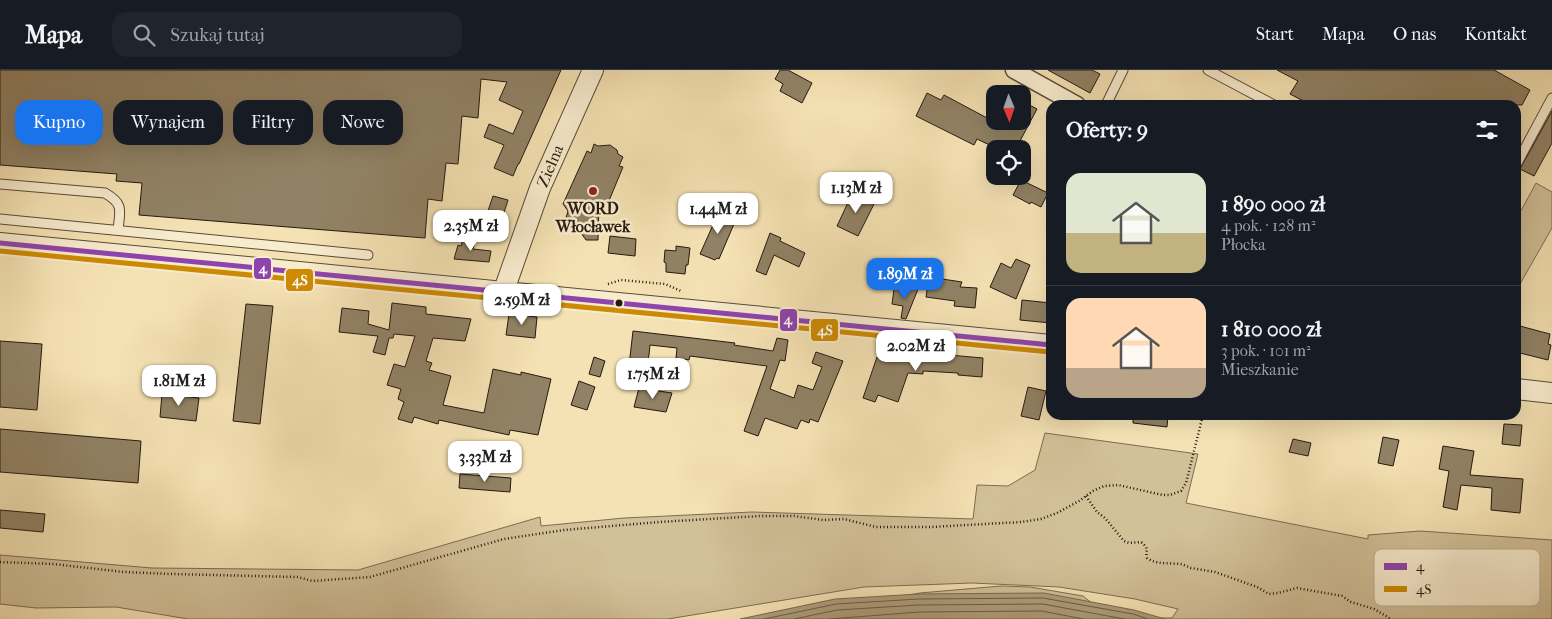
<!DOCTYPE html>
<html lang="pl">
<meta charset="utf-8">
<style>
:root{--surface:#171b24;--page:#20242c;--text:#f1f3f6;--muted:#9ea1a6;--line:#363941;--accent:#1a73e8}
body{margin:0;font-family:"IM FELL French Canon",serif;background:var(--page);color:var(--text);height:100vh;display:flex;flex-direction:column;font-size:19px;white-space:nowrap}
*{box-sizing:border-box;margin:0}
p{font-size:16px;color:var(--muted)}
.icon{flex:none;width:28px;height:28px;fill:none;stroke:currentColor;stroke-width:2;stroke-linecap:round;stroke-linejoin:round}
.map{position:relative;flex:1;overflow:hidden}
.panel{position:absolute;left:1046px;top:30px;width:475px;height:320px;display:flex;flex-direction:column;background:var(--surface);border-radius:15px;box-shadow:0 5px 20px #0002}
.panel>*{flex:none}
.top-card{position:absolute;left:15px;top:30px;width:475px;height:45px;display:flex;gap:10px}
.needle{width:32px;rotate:178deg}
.controls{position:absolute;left:986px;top:15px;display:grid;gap:10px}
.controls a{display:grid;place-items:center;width:45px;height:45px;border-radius:10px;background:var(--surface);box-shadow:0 5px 20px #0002;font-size:25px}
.price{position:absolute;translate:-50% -42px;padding:0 11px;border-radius:10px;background:#fff;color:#222;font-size:16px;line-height:32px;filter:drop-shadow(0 1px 2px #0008)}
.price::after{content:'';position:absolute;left:50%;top:30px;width:15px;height:11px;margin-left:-8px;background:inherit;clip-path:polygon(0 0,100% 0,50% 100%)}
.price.active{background:var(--accent);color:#fff}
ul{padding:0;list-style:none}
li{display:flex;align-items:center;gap:15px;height:125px;padding:0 20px}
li+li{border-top:1px solid var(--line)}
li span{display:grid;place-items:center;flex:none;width:140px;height:100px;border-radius:15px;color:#555}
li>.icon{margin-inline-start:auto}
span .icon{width:60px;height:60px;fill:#fffc;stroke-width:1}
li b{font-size:21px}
h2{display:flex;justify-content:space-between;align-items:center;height:60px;padding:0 20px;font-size:21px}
.tag{padding:0 18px;border-radius:15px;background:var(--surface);box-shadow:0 5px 20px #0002;font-size:18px;line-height:45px}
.tag.active{background:var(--accent);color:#fff}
header{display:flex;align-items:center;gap:30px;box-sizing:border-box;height:70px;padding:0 25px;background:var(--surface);border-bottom:1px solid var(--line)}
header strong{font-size:24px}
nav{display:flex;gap:28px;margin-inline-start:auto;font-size:18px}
.search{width:350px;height:45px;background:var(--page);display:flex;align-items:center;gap:12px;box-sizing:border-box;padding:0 18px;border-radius:15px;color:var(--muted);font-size:19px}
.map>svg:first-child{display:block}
</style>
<header>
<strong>Mapa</strong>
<div class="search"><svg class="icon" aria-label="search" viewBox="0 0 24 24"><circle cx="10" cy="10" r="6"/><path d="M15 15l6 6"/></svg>Szukaj tutaj</div>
<nav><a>Start</a><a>Mapa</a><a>O nas</a><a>Kontakt</a></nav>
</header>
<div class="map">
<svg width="1552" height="549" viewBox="0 0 1552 549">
<rect width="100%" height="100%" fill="#f5e2b4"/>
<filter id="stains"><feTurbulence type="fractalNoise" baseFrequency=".004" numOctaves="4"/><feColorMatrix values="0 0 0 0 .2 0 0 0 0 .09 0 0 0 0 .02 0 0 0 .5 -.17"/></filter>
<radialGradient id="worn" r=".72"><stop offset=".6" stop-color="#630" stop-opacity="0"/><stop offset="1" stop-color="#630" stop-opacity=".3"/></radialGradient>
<g fill="#d2c098" stroke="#7c6c54">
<path d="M 1536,113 L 1552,122 L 1552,158 L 1516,221 L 1516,150 Z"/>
<path d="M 1045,363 L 1198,384 L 1186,433 L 1368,469 L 1368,465 L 1420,461 L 1552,470 L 1552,549 L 768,549 L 920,523 L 1001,516 L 1030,517 L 1083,526 L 1104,543 L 1153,548 L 1172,548 L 1178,539 L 1135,529 L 1059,517 L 972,513 L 864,517 L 668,549 L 188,549 L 116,537 L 36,538 L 0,534 L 0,485 L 152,498 L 358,500 L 540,447 L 541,456 L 624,448 L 752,442 L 973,449 L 977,415 L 1008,416 L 1035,400 Z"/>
</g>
<path fill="#ae9e7c" stroke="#776950" d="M 1044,523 L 1134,540 L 1165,549 L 740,549 L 835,529 L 919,524 Z"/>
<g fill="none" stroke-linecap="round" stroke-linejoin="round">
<g stroke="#6a5c46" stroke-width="1">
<path d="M 764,549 L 836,534 L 919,529 L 1043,528 L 1133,544 L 1148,549"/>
<path d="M 794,549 L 837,540 L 919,535 L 1043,534 L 1124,549"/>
<path d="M 830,549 L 919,542 L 1042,541 L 1083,549"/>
</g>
</g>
<g fill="#918265" stroke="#25190f">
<path d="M 0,0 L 561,0 L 519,94 L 518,94 L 513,106 L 494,98 L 504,75 L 484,67 L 489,54 L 513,64 L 523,41 L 499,30 L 507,12 L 481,9 L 478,48 L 462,46 L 458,94 L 446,93 L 442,131 L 428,129 L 425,168 L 139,145 L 142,113 L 116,111 L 117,104 L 0,95 Z"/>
<path d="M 780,0 L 788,0 L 812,13 L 802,33 L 780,21 L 783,14 L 775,9 Z"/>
<path d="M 1048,0 L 1092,0 L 1100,4 L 1090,23 Z"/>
<path d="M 1277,0 L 1494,0 L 1530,20 L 1522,35 L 1311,35 L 1290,24 L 1298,11 Z"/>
<path d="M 927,23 L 941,30 L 944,25 L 1004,57 L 1007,51 L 1022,51 L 1022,31 L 1037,39 L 1021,69 L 1018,79 L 998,79 L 977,69 L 974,75 L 916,46 Z"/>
<path d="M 1552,41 L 1552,73 L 1534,106 L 1520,99 Z"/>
<path d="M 594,74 L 598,76 L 610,75 L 617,80 L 618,84 L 623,87 L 619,96 L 623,97 L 606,138 L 599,135 L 598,170 L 586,170 L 581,163 L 573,162 L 568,158 L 565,151 L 568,141 L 563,134 L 587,81 L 591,83 Z"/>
<path d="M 1021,110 L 1048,123 L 1041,137 L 1031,132 L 1030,134 L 1013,125 Z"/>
<path d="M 853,122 L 875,132 L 858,166 L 837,156 Z"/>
<path d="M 493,126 L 508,130 L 502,149 L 487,144 Z"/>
<path d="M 721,137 L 734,143 L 730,152 L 734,154 L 719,189 L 717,188 L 715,190 L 700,184 Z"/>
<path d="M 770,163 L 781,168 L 780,171 L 805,183 L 799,197 L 774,185 L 766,205 L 756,201 Z"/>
<path d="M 464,166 L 476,168 L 473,179 L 491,181 L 489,192 L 454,189 L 458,175 L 461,176 Z"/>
<path d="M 610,166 L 636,169 L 635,186 L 608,183 Z"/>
<path d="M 676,176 L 690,178 L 688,195 L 686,195 L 685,204 L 666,202 L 666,193 L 664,192 L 665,180 L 676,181 Z"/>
<path d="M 1016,189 L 1030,195 L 1016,229 L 990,217 L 1001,193 L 1011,198 Z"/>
<path d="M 929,207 L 962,212 L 960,217 L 977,218 L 975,238 L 954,236 L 955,231 L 926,227 Z"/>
<path d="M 906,217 L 918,219 L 906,249 L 901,248 L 903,236 L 892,234 L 894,219 L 905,221 Z"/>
<path d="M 1022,230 L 1051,233 L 1051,253 L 1020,250 Z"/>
<path d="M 392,233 L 426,237 L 426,244 L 471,249 L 465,271 L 433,268 L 426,291 L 432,293 L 429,300 L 451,306 L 443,335 L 484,343 L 493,299 L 521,305 L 521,302 L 551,309 L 538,365 L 510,360 L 509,365 L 439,350 L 438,354 L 414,347 L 412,353 L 398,349 L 404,332 L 398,329 L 401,319 L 387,315 L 394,294 L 405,297 L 415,266 L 394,264 L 393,268 L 389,268 L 385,285 L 373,282 L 378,266 L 339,262 L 342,238 L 369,241 L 368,254 L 389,260 Z"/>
<path d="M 246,234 L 273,236 L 260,354 L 233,351 Z"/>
<path d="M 509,244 L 537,247 L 535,268 L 506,265 Z"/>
<path d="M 1516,255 L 1550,264 L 1548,274 L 1551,275 L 1548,290 L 1516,282 Z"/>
<path d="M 633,261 L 735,273 L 734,275 L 773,281 L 777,268 L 788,270 L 785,291 L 780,290 L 770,319 L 794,328 L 798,315 L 813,320 L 822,297 L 812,293 L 816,282 L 843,291 L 818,352 L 810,349 L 809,353 L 801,350 L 797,359 L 765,348 L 758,366 L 744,361 L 767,296 L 690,286 L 689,290 L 676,288 L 677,278 L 650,275 L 649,285 L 640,316 L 627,313 Z"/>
<path d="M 0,271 L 42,274 L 37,340 L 0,337 Z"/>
<path d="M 915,282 L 983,288 L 982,307 L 958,305 L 958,303 L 923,301 L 923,304 L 908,303 L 898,332 L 878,325 L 875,332 L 863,328 L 877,287 L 914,291 Z"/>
<path d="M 594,287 L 605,291 L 600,307 L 589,304 Z"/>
<path d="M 579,311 L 595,317 L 587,340 L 571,335 Z"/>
<path d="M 1028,317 L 1046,321 L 1039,350 L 1021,346 Z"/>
<path d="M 639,318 L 672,323 L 666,342 L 634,337 Z"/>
<path d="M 162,324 L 199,328 L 196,351 L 160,347 Z"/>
<path d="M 1133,345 L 1168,345 L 1167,357 L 1133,353 Z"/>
<path d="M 1504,354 L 1522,355 L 1520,376 L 1502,374 Z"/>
<path d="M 0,359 L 141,371 L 138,413 L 0,402 Z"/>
<path d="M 1383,367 L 1399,370 L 1393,396 L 1378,393 Z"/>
<path d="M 1293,369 L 1311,373 L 1308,386 L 1289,382 Z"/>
<path d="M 1443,376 L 1474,381 L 1470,405 L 1523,409 L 1520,443 L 1491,440 L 1492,418 L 1461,415 L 1457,440 L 1443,437 L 1449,401 L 1439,399 Z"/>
<path d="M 460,404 L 511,408 L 510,422 L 459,418 Z"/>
<path d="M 0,440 L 45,444 L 43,462 L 0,458 Z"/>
</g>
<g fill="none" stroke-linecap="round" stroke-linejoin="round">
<defs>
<g id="service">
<path d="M 1208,0 L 1274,35"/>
<path d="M 1106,35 L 1123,0"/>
<path d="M 1516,95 L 1552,28"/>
<path d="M 0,114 L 105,123 C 124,134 120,140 118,160"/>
<path d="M 0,149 L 368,185"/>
</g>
<path id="minor" d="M 1014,0 L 1077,35"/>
<g id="tertiary">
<path d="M 0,173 L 1051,275"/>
<path d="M 503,223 L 540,118 L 593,0"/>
<path d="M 1516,319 L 1552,323"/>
</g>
</defs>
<use href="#service" stroke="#594b38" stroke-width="11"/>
<use href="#minor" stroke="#594b38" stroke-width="19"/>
<use href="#tertiary" stroke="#594b38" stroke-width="22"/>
<g stroke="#25190f" stroke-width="2.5" stroke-dasharray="1 2.5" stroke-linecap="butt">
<path d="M 608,214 L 621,210 L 665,214 L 681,221"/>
<path d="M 1086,426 L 1097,442 L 1105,448 L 1124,471 L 1129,473 L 1141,472 C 1150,479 1145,480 1147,488 L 1152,491 L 1161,493 L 1182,494 L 1191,498 L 1215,502 L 1257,517 L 1269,524 L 1278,523 L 1297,518 L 1342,526 L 1351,532 L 1374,539 L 1391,549"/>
<path d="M 0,492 L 53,494 L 124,502 L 171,504 L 298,507 L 312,511 L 370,507 L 504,469 L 564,460 L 659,452 L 760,446 L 794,446 L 823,450 L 844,449 L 876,457 L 931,457 L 1021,452 L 1041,449 L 1057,443 L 1079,431 L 1093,421 L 1104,416 L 1118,415 L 1163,425 L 1170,425 L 1181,421 L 1186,413 L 1203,345"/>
</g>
<use href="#service" stroke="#f8ecce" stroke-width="9"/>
<use href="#minor" stroke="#f8ecce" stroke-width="16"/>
<use href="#tertiary" stroke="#f8ecce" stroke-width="20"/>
<defs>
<path id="bus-1" d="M 0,173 L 1051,275"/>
<path id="bus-2" d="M 0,181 L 1050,282"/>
</defs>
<use href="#bus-1" stroke="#f8ecce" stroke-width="9"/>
<use href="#bus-2" stroke="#f8ecce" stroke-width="9"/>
<use href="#bus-1" stroke="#8e44ad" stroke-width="5"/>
<use href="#bus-2" stroke="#cd8a03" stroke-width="5"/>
</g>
<circle fill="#8f2418" stroke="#f8ecce" stroke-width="2" cx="593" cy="121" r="5"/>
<circle fill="#25190f" stroke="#f8ecce" stroke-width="2" cx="619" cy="233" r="4.5"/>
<g text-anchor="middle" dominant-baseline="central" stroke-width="5" stroke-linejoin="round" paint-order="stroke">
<g font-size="16" fill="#25190f" stroke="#f8ecce">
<text transform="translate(550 96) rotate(-67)">Zielna</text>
</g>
<g font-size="16" font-weight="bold" fill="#25190f" stroke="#f8ecce">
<text x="593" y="138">WORD<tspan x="593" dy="18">Włocławek</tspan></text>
</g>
</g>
<rect x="1374" y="479" width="166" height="57" rx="8" fill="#f8ecce" stroke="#b9ad95" stroke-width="1"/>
<rect x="1384" y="493" width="23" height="7" fill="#8e44ad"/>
<rect x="1384" y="516" width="23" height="6" fill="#cd8a03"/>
<g font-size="14" fill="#25190f">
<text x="1416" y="501">4</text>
<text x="1416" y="524">4S</text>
</g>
<g stroke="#f8ecce" stroke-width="2">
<rect x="253" y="187" width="19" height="23" rx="5" fill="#8e44ad"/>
<rect x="285" y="198" width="29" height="24" rx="5" fill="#cd8a03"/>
<rect x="779" y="238" width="19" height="24" rx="5" fill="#8e44ad"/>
<rect x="810" y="248" width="29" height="24" rx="5" fill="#cd8a03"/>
</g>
<g font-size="14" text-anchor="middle" font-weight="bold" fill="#fff">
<text x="263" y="203">4</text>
<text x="300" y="215">4S</text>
<text x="788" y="254">4</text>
<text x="825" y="265">4S</text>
</g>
<rect width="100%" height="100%" filter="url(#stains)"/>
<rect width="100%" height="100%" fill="url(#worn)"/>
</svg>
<div class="controls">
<a><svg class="needle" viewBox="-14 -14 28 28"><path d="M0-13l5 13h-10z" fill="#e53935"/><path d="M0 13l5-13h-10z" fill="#9ea1a6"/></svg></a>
<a><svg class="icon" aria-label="locate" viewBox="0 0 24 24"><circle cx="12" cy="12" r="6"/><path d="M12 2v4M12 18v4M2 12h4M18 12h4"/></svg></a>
</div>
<b class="price" style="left:856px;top:144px">1.13M zł</b>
<b class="price" style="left:718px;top:165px">1.44M zł</b>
<b class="price" style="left:471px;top:182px">2.35M zł</b>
<b class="price active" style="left:905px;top:230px">1.89M zł</b>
<b class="price" style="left:522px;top:256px">2.59M zł</b>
<b class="price" style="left:916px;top:302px">2.02M zł</b>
<b class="price" style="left:653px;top:330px">1.75M zł</b>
<b class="price" style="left:179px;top:337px">1.81M zł</b>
<b class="price" style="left:485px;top:413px">3.33M zł</b>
<div class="top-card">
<a class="tag active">Kupno</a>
<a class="tag">Wynajem</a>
<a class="tag">Filtry</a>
<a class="tag">Nowe</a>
</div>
<section class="panel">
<h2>Oferty: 9<svg class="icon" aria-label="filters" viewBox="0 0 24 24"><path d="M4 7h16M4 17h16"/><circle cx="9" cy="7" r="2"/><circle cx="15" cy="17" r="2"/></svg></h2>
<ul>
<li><span style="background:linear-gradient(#dfe7d0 60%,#c2b280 0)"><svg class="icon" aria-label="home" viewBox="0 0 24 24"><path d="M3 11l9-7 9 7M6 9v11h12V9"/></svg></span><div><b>1 890 000 zł</b><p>4 pok. · 128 m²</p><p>Płocka</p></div></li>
<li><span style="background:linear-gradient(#ffd9b3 70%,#b9a48a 0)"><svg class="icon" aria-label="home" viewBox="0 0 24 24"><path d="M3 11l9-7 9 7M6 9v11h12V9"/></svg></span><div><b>1 810 000 zł</b><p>3 pok. · 101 m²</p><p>Mieszkanie</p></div></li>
</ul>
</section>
</div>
